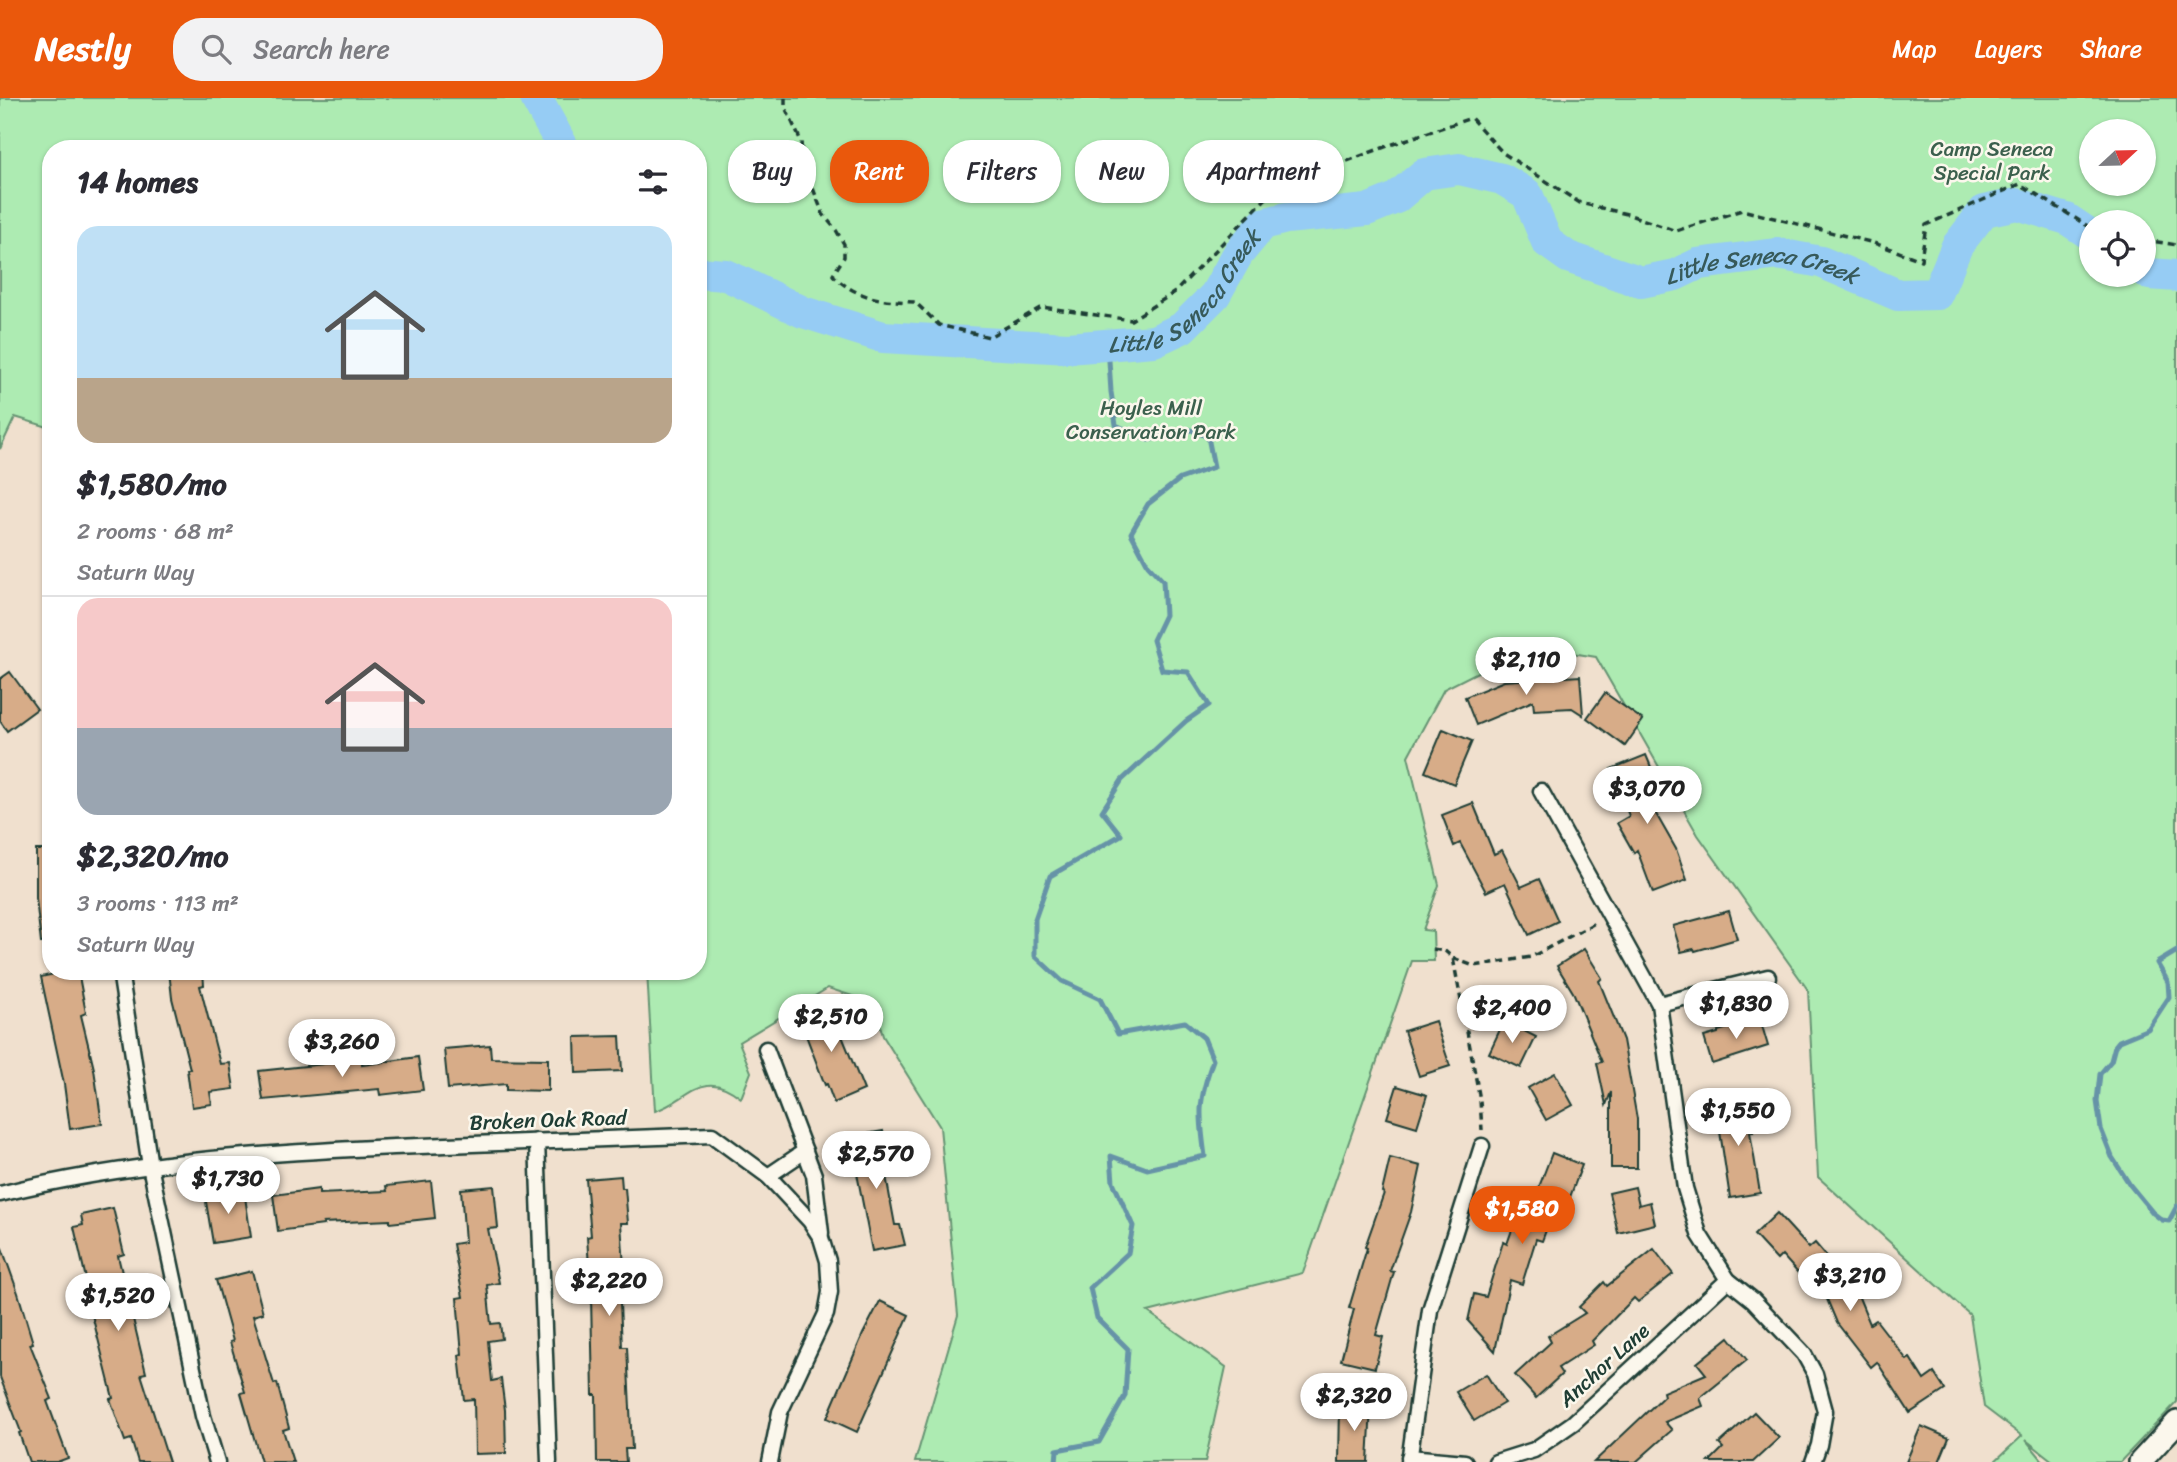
<!DOCTYPE html>
<meta charset="utf-8">
<style>
:root{--surface:#fff;--page:#f2f2f3;--text:#2b2b33;--muted:#7c7c81;--line:#e1e1e2;--accent:#ea580c}
body{margin:0;font-family:Sriracha,sans-serif;background:var(--page);color:var(--text);height:100vh;display:flex;flex-direction:column;font-size:26px;white-space:nowrap}
*{box-sizing:border-box;margin:0}
p{font-size:23px;color:var(--muted)}
.icon{flex:none;width:38px;height:38px;fill:none;stroke:currentColor;stroke-width:2;stroke-linecap:round;stroke-linejoin:round}
.map{position:relative;flex:1;overflow:hidden}
.details{position:absolute;left:42px;top:42px;width:665px;height:840px;display:flex;flex-direction:column;background:var(--surface);border-radius:28px;box-shadow:0 2px 5px #0004}
.details>*{flex:none}
.banner{position:absolute;left:728px;top:42px;width:665px;height:63px;display:flex;gap:14px}
.needle{width:46px;rotate:68deg}
.controls{position:absolute;left:2079px;top:21px;display:grid;gap:14px}
.controls a{display:grid;place-items:center;width:77px;height:77px;border-radius:50%;background:var(--surface);box-shadow:0 2px 5px #0004;font-size:35px}
.price{position:absolute;translate:-50% -60px;padding:0 16px;border-radius:24px;background:#fff;color:#222;font-size:23px;line-height:46px;filter:drop-shadow(0 2px 4px #0008)}
.price::after{content:'';position:absolute;left:50%;top:42px;width:21px;height:16px;margin-left:-10px;background:inherit;clip-path:polygon(0 0,100% 0,50% 100%)}
.price.on{background:var(--accent);color:#fff}
ul{padding:0;list-style:none}
li{display:grid;align-content:center;gap:14px;height:371px;padding:0 35px}
li+li{border-top:2px solid var(--line)}
li span{display:grid;place-items:center;height:217px;border-radius:21px;color:#555}
li>.icon{margin-inline-start:auto}
span .icon{width:126px;height:126px;fill:#fffc;stroke-width:1}
li b{font-size:30px}
h2{display:flex;justify-content:space-between;align-items:center;height:84px;padding:0 35px;font-size:30px}
.chip{padding:0 24px;border-radius:28px;background:var(--surface);box-shadow:0 2px 5px #0004;font-size:24px;line-height:63px}
.chip.on{background:var(--accent);color:#fff}
header{display:flex;align-items:center;gap:42px;box-sizing:border-box;height:98px;padding:0 35px;background:var(--accent);color:#fff}
header strong{font-size:33px}
nav{display:flex;gap:38px;margin-inline-start:auto;font-size:24px}
.search{width:490px;height:63px;background:var(--page);display:flex;align-items:center;gap:18px;box-sizing:border-box;padding:0 24px;border-radius:28px;color:var(--muted);font-size:26px}
.map>svg:first-child{display:block}
</style>
<header>
<strong>Nestly</strong>
<div class="search"><svg class="icon" aria-label="search" viewBox="0 0 24 24"><circle cx="10" cy="10" r="6"/><path d="M15 15l6 6"/></svg>Search here</div>
<nav><a>Map</a><a>Layers</a><a>Share</a></nav>
</header>
<div class="map">
<svg width="2177" height="1364" viewBox="0 0 2177 1364">
<rect width="100%" height="100%" fill="#f0e0ce"/>
<filter id="ink" filterUnits="userSpaceOnUse"><feTurbulence type="fractalNoise" baseFrequency=".0143" numOctaves="2"/><feDisplacementMap in="SourceGraphic" scale="14" xChannelSelector="R" yChannelSelector="G"/><feConvolveMatrix kernelMatrix="1 2 1 2 8 2 1 2 1" color-interpolation-filters="sRGB"/></filter>
<g filter="url(#ink)">
<path fill="#adebb2" stroke="#669473" stroke-width="2" fill-rule="evenodd" d="M 0,0 L 2177,0 L 2177,1304 L 2120,1364 L 2054,1364 L 2026,1342 L 2044,1364 L 1994,1364 L 2022,1338 L 1984,1309 L 1970,1217 L 1818,1079 L 1808,892 L 1698,737 L 1596,559 L 1529,548 L 1444,591 L 1408,658 L 1439,787 L 1423,832 L 1433,833 L 1434,863 L 1412,863 L 1303,1175 L 1148,1214 L 1226,1269 L 1205,1364 L 915,1364 L 958,1217 L 940,1029 L 883,938 L 874,905 L 828,890 L 739,944 L 751,974 L 741,1000 C 701,968 689,1003 655,1013 L 647,873 L 698,873 L 698,51 L 51,51 L 51,330 L 15,319 L 0,351 ZM 2091,33 L 2144,33 L 2144,86 L 2091,86 ZM 2091,124 L 2144,124 L 2144,177 L 2091,177 Z"/>
<g fill="none" stroke-linecap="round" stroke-linejoin="round">
<g stroke="#6693a7" stroke-width="5">
<path d="M 2177,853 L 2157,865 L 2168,884 L 2169,899 L 2148,931 L 2119,943 L 2115,948 L 2111,963 L 2100,976 L 2097,1003 L 2101,1031 L 2112,1059 L 2130,1087 L 2153,1115 L 2162,1122 L 2169,1123 L 2177,1108"/>
<path d="M 1056,1364 L 1057,1352 L 1099,1344 L 1125,1298 L 1128,1251 L 1097,1220 L 1090,1190 L 1128,1155 L 1133,1128 L 1113,1084 L 1111,1058 L 1147,1071 L 1205,1058 C 1199,1015 1198,1003 1213,962 L 1204,940 L 1185,924 L 1118,936 L 1100,901 L 1062,883 L 1035,858 L 1035,821 L 1050,778 L 1121,737 L 1102,713 L 1122,682 L 1186,623 L 1209,607 L 1188,574 L 1162,572 L 1153,542 L 1165,517 L 1163,483 L 1148,467 L 1131,435 L 1148,406 L 1180,381 L 1214,369 L 1208,339 L 1191,332 L 1148,342 L 1116,327 L 1111,294 L 1108,247"/>
</g>
<g stroke="#96ccf4" stroke-width="32">
<path d="M 536,0 L 564,51"/>
<path d="M 2144,172 L 2149,176 L 2177,178"/>
<path id="s1" d="M 698,175 L 726,177 L 803,214 L 883,239 L 1068,250 L 1154,243 L 1182,230 L 1215,197 L 1238,156 L 1263,126 L 1286,120 L 1367,112 L 1396,100 L 1424,76 L 1459,71 L 1502,81 L 1527,96 L 1547,144 L 1568,159 L 1641,184 L 1675,177 L 1698,166 L 1778,156 L 1821,164 L 1898,197 L 1937,196 L 1957,148 L 1984,113 L 2017,106 L 2067,121 L 2091,137"/>
</g>
</g>
<g fill="#d7ac88" stroke="#1f3d34" stroke-width="2">
<path d="M 10,574 L 37,611 L 7,633 L 0,623 L 0,581 Z"/>
<path d="M 1580,578 L 1583,617 L 1572,610 L 1534,612 L 1533,603 L 1476,627 L 1465,599 L 1504,583 Z"/>
<path d="M 1605,595 L 1643,622 L 1625,648 L 1587,620 Z"/>
<path d="M 1443,631 L 1472,643 L 1454,686 L 1425,674 Z"/>
<path d="M 1646,657 L 1659,688 L 1644,695 L 1676,751 L 1687,782 L 1653,795 L 1637,752 L 1634,755 L 1617,725 L 1629,718 L 1611,671 Z"/>
<path d="M 1473,705 L 1494,756 L 1502,752 L 1521,789 L 1539,781 L 1558,823 L 1529,837 L 1505,785 L 1486,794 L 1460,745 L 1454,748 L 1442,717 Z"/>
<path d="M 36,752 L 51,752 L 51,845 L 41,845 L 36,800 Z"/>
<path d="M 1729,813 L 1737,841 L 1695,853 L 1694,851 L 1681,854 L 1673,828 Z"/>
<path d="M 1584,851 L 1602,880 L 1599,883 L 1623,942 L 1637,1021 L 1637,1070 L 1611,1070 L 1611,994 L 1606,1007 L 1597,965 L 1602,964 L 1574,896 L 1557,868 Z"/>
<path d="M 67,873 L 78,873 L 86,915 L 81,917 L 94,971 L 102,1026 L 70,1031 L 64,986 L 41,879 Z"/>
<path d="M 169,873 L 203,873 L 204,887 L 200,888 L 220,966 L 230,965 L 234,991 L 210,994 L 212,1006 L 192,1009 L 187,971 L 190,971 L 172,900 Z"/>
<path d="M 829,906 L 864,992 L 834,1005 L 827,986 L 825,987 L 799,919 Z"/>
<path d="M 1760,921 L 1768,948 L 1712,966 L 1704,939 L 1718,935 L 1718,933 Z"/>
<path d="M 1435,923 L 1450,968 L 1419,978 L 1404,933 Z"/>
<path d="M 1504,923 L 1536,939 L 1521,970 L 1489,955 Z"/>
<path d="M 620,938 L 622,973 L 576,975 L 575,939 Z"/>
<path d="M 490,947 L 491,960 L 548,961 L 548,993 L 506,992 L 506,986 L 448,991 L 444,951 Z"/>
<path d="M 418,959 L 423,992 L 380,997 L 379,991 L 263,1002 L 259,973 L 362,962 L 362,967 Z"/>
<path d="M 1555,975 L 1573,1007 L 1546,1022 L 1528,990 Z"/>
<path d="M 1397,988 L 1427,997 L 1417,1029 L 1387,1020 Z"/>
<path d="M 1748,1002 L 1753,1034 L 1750,1034 L 1760,1095 L 1730,1100 L 1716,1007 Z"/>
<path d="M 883,1033 L 887,1054 L 885,1054 L 889,1071 L 885,1072 L 890,1100 L 895,1127 L 900,1127 L 905,1147 L 872,1153 L 850,1039 Z"/>
<path d="M 1552,1055 L 1582,1067 L 1570,1099 L 1560,1095 L 1542,1143 L 1536,1141 L 1522,1186 L 1510,1182 L 1495,1253 L 1468,1223 L 1474,1196 L 1486,1199 L 1503,1144 L 1507,1146 L 1524,1098 L 1534,1102 Z"/>
<path d="M 1390,1060 L 1421,1068 L 1411,1114 L 1390,1173 L 1394,1174 L 1376,1237 L 1383,1239 L 1375,1270 L 1341,1262 L 1354,1211 L 1349,1210 L 1367,1150 L 1365,1149 L 1384,1095 L 1382,1094 Z"/>
<path d="M 621,1078 L 622,1090 L 625,1090 L 628,1125 L 621,1125 L 625,1183 L 619,1183 L 622,1249 L 627,1249 L 632,1351 L 625,1351 L 626,1364 L 597,1364 L 596,1297 L 593,1297 L 591,1198 L 587,1139 L 591,1138 L 586,1081 Z"/>
<path d="M 431,1083 L 435,1120 L 390,1125 L 390,1122 L 323,1125 L 324,1127 L 278,1133 L 273,1097 L 319,1091 L 319,1096 L 387,1093 L 386,1088 Z"/>
<path d="M 494,1088 L 498,1130 L 488,1131 L 499,1185 L 487,1187 L 491,1226 L 500,1225 L 502,1241 L 488,1243 L 492,1283 L 501,1281 L 505,1312 L 506,1355 L 475,1356 L 474,1301 L 464,1302 L 459,1257 L 462,1256 L 457,1200 L 463,1199 L 453,1146 L 465,1144 L 461,1091 Z"/>
<path d="M 1635,1089 L 1639,1107 L 1650,1104 L 1655,1126 L 1618,1135 L 1609,1095 Z"/>
<path d="M 244,1092 L 251,1139 L 213,1145 L 205,1098 Z"/>
<path d="M 113,1110 L 124,1156 L 118,1158 L 146,1275 L 141,1276 L 169,1364 L 138,1364 L 131,1341 L 125,1343 L 110,1301 L 113,1300 L 84,1185 L 87,1185 L 74,1129 L 83,1127 L 81,1117 Z"/>
<path d="M 1777,1115 L 1809,1150 L 1815,1145 L 1850,1186 L 1853,1185 L 1870,1226 L 1876,1222 L 1907,1262 L 1910,1260 L 1924,1282 L 1934,1275 L 1945,1292 L 1910,1315 L 1877,1264 L 1871,1269 L 1837,1225 L 1821,1187 L 1814,1193 L 1782,1157 L 1777,1162 L 1754,1137 Z"/>
<path d="M 0,1150 L 2,1150 L 18,1195 L 33,1245 L 30,1246 L 52,1301 L 47,1303 L 68,1360 L 57,1364 L 29,1364 L 19,1335 L 21,1334 L 0,1279 Z"/>
<path d="M 1654,1151 L 1673,1176 L 1638,1204 L 1634,1200 L 1592,1243 L 1594,1247 L 1558,1270 L 1562,1276 L 1536,1300 L 1515,1277 L 1551,1244 L 1548,1238 L 1585,1215 L 1579,1209 L 1604,1184 L 1607,1188 Z"/>
<path d="M 252,1173 L 263,1215 L 253,1218 L 274,1286 L 277,1285 L 289,1330 L 283,1332 L 293,1364 L 261,1364 L 241,1295 L 245,1294 L 230,1244 L 233,1243 L 216,1182 Z"/>
<path d="M 880,1203 L 909,1217 L 857,1334 L 827,1320 L 863,1236 Z"/>
<path d="M 1729,1239 L 1747,1262 L 1700,1300 L 1703,1308 L 1665,1324 L 1672,1332 L 1636,1364 L 1594,1364 L 1664,1298 L 1663,1294 L 1706,1276 L 1697,1265 Z"/>
<path d="M 1486,1276 L 1504,1305 L 1474,1323 L 1456,1294 Z"/>
<path d="M 1340,1307 L 1371,1308 L 1368,1364 L 1339,1364 Z"/>
<path d="M 1754,1314 L 1779,1340 L 1753,1364 L 1709,1364 L 1723,1350 L 1719,1346 Z"/>
<path d="M 1921,1328 L 1949,1340 L 1939,1364 L 1906,1364 Z"/>
</g>
<g fill="none" stroke-linecap="round" stroke-linejoin="round">
<defs>
<g id="minor">
<path d="M 1541,693 L 1659,906 L 1685,1090 L 1699,1136 L 1728,1182 L 1753,1202 L 1804,1256 L 1815,1276 L 1825,1313 L 1819,1347 L 1813,1364"/>
<path d="M 120,873 L 150,1068 L 203,1318 L 217,1364"/>
<path d="M 1659,906 L 1768,879"/>
<path d="M 766,951 L 814,1077 L 821,1135"/>
<path d="M 537,1043 L 549,1364"/>
<path d="M 768,1078 L 805,1053"/>
<path d="M 0,1096 C 128,1064 262,1055 394,1049 C 500,1045 606,1041 712,1037 L 768,1078 L 810,1123 L 821,1140 L 828,1163 L 830,1194 L 826,1216 L 780,1314 L 770,1364"/>
<path d="M 1409,1359 L 1465,1364"/>
<path d="M 1409,1364 L 1430,1212 L 1482,1048"/>
<path d="M 1496,1364 L 1534,1352 L 1573,1325 L 1728,1182"/>
</g>
<path id="primary" d="M 2140,1364 L 2177,1324"/>
</defs>
<use href="#minor" stroke="#1f3d34" stroke-width="19"/>
<use href="#primary" stroke="#1f3d34" stroke-width="26"/>
<g stroke="#1f3d34" stroke-width="3.5" stroke-dasharray="7 5" stroke-linecap="butt">
<path d="M 785,0 L 785,9 L 801,43 L 802,62 L 823,116 L 836,132 L 844,146 L 844,159 L 833,177 C 856,201 884,203 915,204 L 939,227 L 989,239 L 1042,209 L 1131,222 L 1175,194 L 1277,89 L 1393,46 L 1471,20 L 1503,55 L 1580,105 L 1627,116 L 1676,133 L 1742,112 L 1874,145 L 1921,162 L 1926,127 L 2020,86 L 2091,130"/>
<path d="M 2144,142 L 2177,147"/>
<path d="M 1433,851 L 1445,853 L 1453,860 L 1480,1002 L 1482,1032"/>
<path d="M 1453,860 L 1474,868 L 1531,859 L 1597,824"/>
</g>
<use href="#minor" stroke="#fbf7ec" stroke-width="14"/>
<use href="#primary" stroke="#fbf7ec" stroke-width="21"/>
</g>
</g>
<g text-anchor="middle" dominant-baseline="central" stroke-width="5" stroke-linejoin="round" paint-order="stroke">
<g font-size="21" fill="#3b604d" stroke="#fbf7ec">
<text x="1992" y="51">Camp Seneca<tspan x="1992" dy="24">Special Park</tspan></text>
<text x="1151" y="310">Hoyles Mill<tspan x="1151" dy="24">Conservation Park</tspan></text>
</g>
<g font-size="21" fill="#1f3d34" stroke="#fbf7ec">
<text transform="translate(548 1022) rotate(-2)">Broken Oak Road</text>
<text transform="translate(1604 1267) rotate(-42)">Anchor Lane</text>
</g>
<g font-size="23" font-style="italic" fill="#375a5a" stroke="#fbf7ec">
<text stroke="none"><textPath href="#s1" startOffset="1194">Little Seneca Creek</textPath></text>
<text stroke="none"><textPath href="#s1" startOffset="522">Little Seneca Creek</textPath></text>
</g>
</g>
</svg>
<div class="controls">
<a><svg class="needle" viewBox="-14 -14 28 28"><path d="M0-13l5 13h-10z" fill="#e53935"/><path d="M0 13l5-13h-10z" fill="#7c7c81"/></svg></a>
<a><svg class="icon" aria-label="locate" viewBox="0 0 24 24"><circle cx="12" cy="12" r="6"/><path d="M12 2v4M12 18v4M2 12h4M18 12h4"/></svg></a>
</div>
<b class="price" style="left:1526px;top:599px">$2,110</b>
<b class="price" style="left:1647px;top:728px">$3,070</b>
<b class="price" style="left:1736px;top:943px">$1,830</b>
<b class="price" style="left:1512px;top:947px">$2,400</b>
<b class="price" style="left:831px;top:956px">$2,510</b>
<b class="price" style="left:342px;top:981px">$3,260</b>
<b class="price" style="left:1738px;top:1050px">$1,550</b>
<b class="price" style="left:876px;top:1093px">$2,570</b>
<b class="price" style="left:228px;top:1118px">$1,730</b>
<b class="price on" style="left:1522px;top:1148px">$1,580</b>
<b class="price" style="left:1850px;top:1215px">$3,210</b>
<b class="price" style="left:609px;top:1220px">$2,220</b>
<b class="price" style="left:118px;top:1235px">$1,520</b>
<b class="price" style="left:1354px;top:1335px">$2,320</b>
<div class="banner">
<a class="chip">Buy</a>
<a class="chip on">Rent</a>
<a class="chip">Filters</a>
<a class="chip">New</a>
<a class="chip">Apartment</a>
</div>
<section class="details">
<h2>14 homes<svg class="icon" aria-label="filters" viewBox="0 0 24 24"><path d="M4 7h16M4 17h16"/><circle cx="9" cy="7" r="2"/><circle cx="15" cy="17" r="2"/></svg></h2>
<ul>
<li><span style="background:linear-gradient(#bfe0f5 70%,#b9a48a 0)"><svg class="icon" aria-label="home" viewBox="0 0 24 24"><path d="M3 11l9-7 9 7M6 9v11h12V9"/></svg></span><div><b>$1,580/mo</b><p>2 rooms · 68 m²</p><p>Saturn Way</p></div></li>
<li><span style="background:linear-gradient(#f6c9c9 60%,#9aa5b1 0)"><svg class="icon" aria-label="home" viewBox="0 0 24 24"><path d="M3 11l9-7 9 7M6 9v11h12V9"/></svg></span><div><b>$2,320/mo</b><p>3 rooms · 113 m²</p><p>Saturn Way</p></div></li>
</ul>
</section>
</div>
